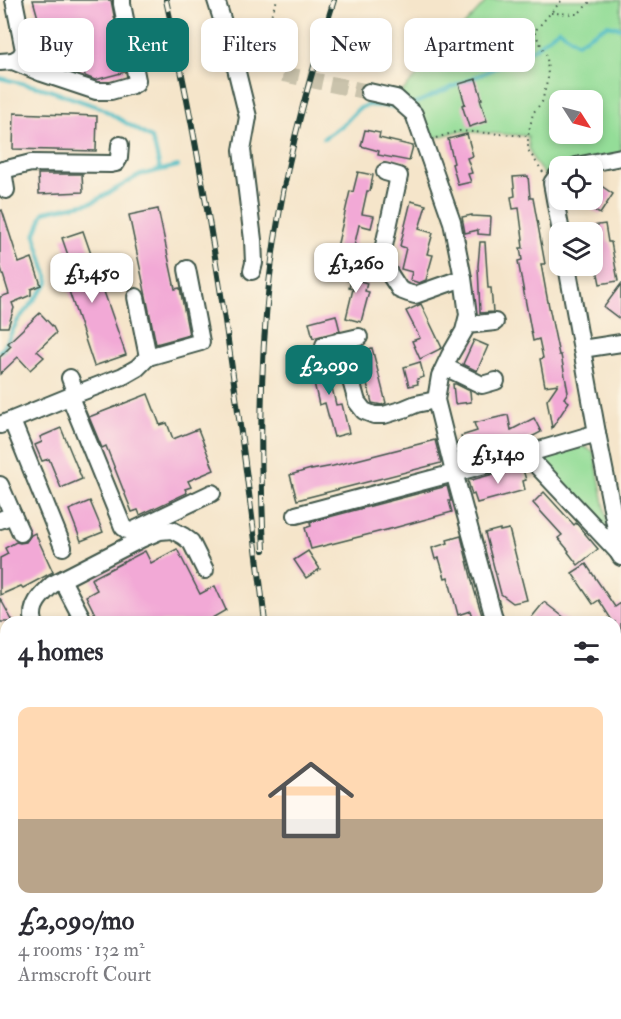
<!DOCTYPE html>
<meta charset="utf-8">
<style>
:root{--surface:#fff;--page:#f7f7f7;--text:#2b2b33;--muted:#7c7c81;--accent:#0f766e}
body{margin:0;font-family:"IM FELL Double Pica",serif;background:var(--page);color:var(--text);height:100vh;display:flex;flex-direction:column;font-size:22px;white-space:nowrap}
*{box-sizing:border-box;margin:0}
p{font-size:20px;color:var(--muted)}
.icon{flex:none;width:33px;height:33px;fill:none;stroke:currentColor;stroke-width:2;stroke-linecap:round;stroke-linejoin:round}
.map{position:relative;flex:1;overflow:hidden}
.drawer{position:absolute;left:0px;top:616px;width:621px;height:404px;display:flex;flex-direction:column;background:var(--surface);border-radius:18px 18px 0 0;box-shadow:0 3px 9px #0003}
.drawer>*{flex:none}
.hud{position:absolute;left:18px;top:18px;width:585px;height:54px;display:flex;gap:12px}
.needle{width:39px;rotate:126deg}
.controls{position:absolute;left:549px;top:90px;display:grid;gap:12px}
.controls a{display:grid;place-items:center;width:54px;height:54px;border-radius:12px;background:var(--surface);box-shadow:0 3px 9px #0003;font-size:30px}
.price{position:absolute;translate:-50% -51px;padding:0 14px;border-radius:12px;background:#fff;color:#222;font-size:20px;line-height:39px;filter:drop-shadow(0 2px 3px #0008)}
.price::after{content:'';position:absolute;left:50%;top:36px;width:18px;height:14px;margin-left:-9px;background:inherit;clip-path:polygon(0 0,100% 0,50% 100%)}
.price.on{background:var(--accent);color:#fff}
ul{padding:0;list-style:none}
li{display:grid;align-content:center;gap:12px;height:318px;padding:0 18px}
li span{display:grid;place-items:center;height:186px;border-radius:12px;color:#555}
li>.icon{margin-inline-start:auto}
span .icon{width:108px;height:108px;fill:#fffc;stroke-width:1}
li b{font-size:26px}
h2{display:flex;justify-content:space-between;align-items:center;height:72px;padding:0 18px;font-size:26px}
.chip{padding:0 21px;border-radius:12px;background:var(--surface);box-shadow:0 3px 9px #0003;font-size:21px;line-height:54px}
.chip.on{background:var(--accent);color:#fff}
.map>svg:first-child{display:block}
</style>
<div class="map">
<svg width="621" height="1019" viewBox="0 0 621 1019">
<rect width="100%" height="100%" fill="#fcf5e5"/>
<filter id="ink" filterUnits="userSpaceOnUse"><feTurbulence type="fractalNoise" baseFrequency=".0167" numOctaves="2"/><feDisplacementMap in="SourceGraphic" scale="12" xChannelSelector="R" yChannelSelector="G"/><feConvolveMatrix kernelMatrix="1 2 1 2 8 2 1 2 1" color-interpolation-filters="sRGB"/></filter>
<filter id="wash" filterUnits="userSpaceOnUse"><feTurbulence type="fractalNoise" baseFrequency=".008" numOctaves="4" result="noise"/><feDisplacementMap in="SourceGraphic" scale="24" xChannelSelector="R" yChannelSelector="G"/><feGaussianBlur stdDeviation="1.35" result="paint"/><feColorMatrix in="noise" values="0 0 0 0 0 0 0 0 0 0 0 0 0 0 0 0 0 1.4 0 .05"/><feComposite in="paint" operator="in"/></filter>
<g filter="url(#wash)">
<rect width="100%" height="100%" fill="#f5e5ca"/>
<g fill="#94dd98" stroke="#5a8d66" stroke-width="1.5" fill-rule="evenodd">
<path d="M 486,0 L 621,0 L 621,157 L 576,166 L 560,166 L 552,183 C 538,167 528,158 528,136 L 459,131 L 424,141 L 396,98 L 484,4 ZM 560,100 L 592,100 L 592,134 L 560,134 Z"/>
<path d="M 583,446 L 594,452 L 608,524 L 604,529 L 542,462 L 545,456 Z"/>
<path d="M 619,651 L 621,655 L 621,702 L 615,705 L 615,653 Z"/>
<path d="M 0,917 L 6,920 L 6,951 L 0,964 Z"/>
<path d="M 33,1014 L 148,1014 L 146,1019 L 35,1019 Z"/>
</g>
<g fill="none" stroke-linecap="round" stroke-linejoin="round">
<g stroke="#4cbbc3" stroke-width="4">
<path d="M 0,78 L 46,89 L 101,108 L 151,138 L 155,148 L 160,169"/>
<path d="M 411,105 L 489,71 L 535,48 L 559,29 L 577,43 L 607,25 L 621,28"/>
<path d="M 324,138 L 344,124 L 358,109 L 367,105 L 399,107"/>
<path d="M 0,351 L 3,349 L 18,320 L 49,282 L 35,236 L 44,212 L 93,202 L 140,175 L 178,166"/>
</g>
</g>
<g id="blocks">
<g fill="#f2a9d6">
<path d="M 33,0 L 111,0 L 125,72 L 95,80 L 85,76 L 84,70 L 75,73 L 72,72 L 69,61 L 53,66 L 49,64 L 45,48 L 56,45 L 50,22 L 40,25 Z"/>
<path d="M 476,79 L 482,99 L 480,99 L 487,121 L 469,127 L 462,105 L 465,104 L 459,84 Z"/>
<path d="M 14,113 L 97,116 L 96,151 L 13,149 Z"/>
<path d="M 365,130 L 380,133 L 379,138 L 413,146 L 409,161 L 378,155 L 379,151 L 361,146 Z"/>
<path d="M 467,134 L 473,156 L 467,158 L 472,173 L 468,174 L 471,182 L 458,185 L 452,164 L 454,163 L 448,139 Z"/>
<path d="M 358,172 L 373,175 L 370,191 L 367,191 L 362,214 L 374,216 L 371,228 L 359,225 L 351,260 L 335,256 L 350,191 L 353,192 Z"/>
<path d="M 38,174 L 82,174 L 83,192 L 39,194 Z"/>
<path d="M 528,176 L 530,198 L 533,198 L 545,264 L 541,264 L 547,297 L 559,355 L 561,355 L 568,392 L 564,398 L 569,402 L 552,428 L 547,400 L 558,384 L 545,386 L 540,359 L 543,358 L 539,339 L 533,341 L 518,261 L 522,260 L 520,248 L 523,248 L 522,240 L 523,239 L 519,208 L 513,209 L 511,197 L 515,196 L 513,177 Z"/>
<path d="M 600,185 L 613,194 L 600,214 L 586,206 L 590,200 L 592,200 L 592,196 Z"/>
<path d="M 411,201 L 426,205 L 419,229 L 433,233 L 427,254 L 433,255 L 426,280 L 419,283 L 410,280 L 412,272 L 401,269 L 406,248 L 400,246 Z"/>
<path d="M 158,209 L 175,289 L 180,288 L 189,335 L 156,344 L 129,215 Z"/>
<path d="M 2,210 L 19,263 L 32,258 L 41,285 L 31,289 L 31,295 L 12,303 L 14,308 L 8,327 L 0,327 L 0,297 L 9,294 L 0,265 L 0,211 Z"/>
<path d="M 472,215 L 472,216 L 491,217 L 490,235 L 478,234 L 478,230 L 465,233 L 462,217 Z"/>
<path d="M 605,224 L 608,242 L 611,242 L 618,281 L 600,284 L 592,244 L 592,226 Z"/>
<path d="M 83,231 L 126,355 L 94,366 L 68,288 L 78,284 L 62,238 Z"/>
<path d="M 480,242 L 485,242 L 488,288 L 491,288 L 493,312 L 480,313 L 478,266 Z"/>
<path d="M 348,263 L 357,266 L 355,272 L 362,274 L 360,281 L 367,283 L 365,291 L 369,292 L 361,322 L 346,318 L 353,289 L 349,288 L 351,281 L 344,279 Z"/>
<path d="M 621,284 L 621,320 L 604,307 Z"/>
<path d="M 421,304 L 442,348 L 420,359 L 412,341 L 420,338 L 406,311 Z"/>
<path d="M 40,313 L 53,327 L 56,333 L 37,351 L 44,357 L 30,370 L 18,357 L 0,374 L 0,357 L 11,346 L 8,343 Z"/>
<path d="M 336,315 L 340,331 L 313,338 L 309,322 Z"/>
<path d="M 474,340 L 488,346 L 477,371 L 463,364 Z"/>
<path d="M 372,348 L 386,403 L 382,405 L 372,403 L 359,352 Z"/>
<path d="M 328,356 L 330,366 L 327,366 L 336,405 L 342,404 L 349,433 L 334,437 L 325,403 L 319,405 L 311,369 L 314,368 L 312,360 Z"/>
<path d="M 420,362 L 424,377 L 417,379 L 418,384 L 409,386 L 404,367 Z"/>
<path d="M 453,384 L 456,384 L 470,391 L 471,402 L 455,404 Z"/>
<path d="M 148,394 L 160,425 L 167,423 L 173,439 L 198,429 L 214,470 L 188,481 L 191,487 L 185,489 L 187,493 L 140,515 L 138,510 L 132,512 L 106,446 L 102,448 L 89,417 Z"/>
<path d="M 508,415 L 511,430 L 534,418 L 541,432 L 522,442 L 462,457 L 458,442 L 463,441 L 461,436 L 477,431 L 474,423 Z"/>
<path d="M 61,428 L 82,479 L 61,488 L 49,459 L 42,461 L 35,445 L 42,442 L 40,437 Z"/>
<path d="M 435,440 L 441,463 L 297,500 L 290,475 L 311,469 L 311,470 L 333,466 Z"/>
<path d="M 522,466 L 526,480 L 523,481 L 525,490 L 477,503 L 474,494 L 472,495 L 468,481 Z"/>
<path d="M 447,486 L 451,501 L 449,501 L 452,512 L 394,528 L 311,549 L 305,528 L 311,526 L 310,522 Z"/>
<path d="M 544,492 L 574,525 L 576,523 L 598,549 L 578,565 L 568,552 L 569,551 L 558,538 L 562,535 L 533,503 Z"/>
<path d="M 90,501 L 103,532 L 81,541 L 69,510 Z"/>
<path d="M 500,529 L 500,531 L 509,529 L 527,600 L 513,603 L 501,594 L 485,533 Z"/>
<path d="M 35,533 L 53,572 L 23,588 L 21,586 L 0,595 L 0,558 L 8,554 L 5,548 L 16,542 L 20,543 L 26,542 L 31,535 Z"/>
<path d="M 461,536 L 474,589 L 484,622 L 474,622 L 470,611 L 458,615 L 448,577 L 445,578 L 439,558 L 435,559 L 432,548 L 448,543 L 447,540 Z"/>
<path d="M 177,549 L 200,594 L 215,586 L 226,610 L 212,618 L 214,622 L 99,622 L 86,596 L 97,590 L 91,579 L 145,551 L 151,563 Z"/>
<path d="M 308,551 L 320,569 L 306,578 L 294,560 Z"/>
<path d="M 586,564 L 615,607 L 621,603 L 621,636 L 615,626 L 615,622 L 613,622 L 599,600 L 593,604 L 572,573 Z"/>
<path d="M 0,598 L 13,622 L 0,622 Z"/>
<path d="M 544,602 L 570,622 L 537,622 L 531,618 Z"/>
</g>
</g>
</g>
<g filter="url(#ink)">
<use href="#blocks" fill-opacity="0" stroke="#3f564a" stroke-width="1.5"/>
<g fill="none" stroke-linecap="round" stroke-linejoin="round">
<path stroke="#cac3ac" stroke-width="16" stroke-dasharray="16 8" stroke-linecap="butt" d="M 283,74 L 369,92"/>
<defs>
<g id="minor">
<path d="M 216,0 L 231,48 L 248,117 L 242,150 L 253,240 L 254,263 L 252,271"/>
<path d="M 13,61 L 20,57 L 24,50 L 14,0"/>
<path d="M 0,62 L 13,61 L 42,73 L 96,91 L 111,91 L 132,85 L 136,83 L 137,80 L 122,4 L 122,0"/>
<path d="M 369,92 L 396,98 L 414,114 L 452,222 L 463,278 L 468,315 L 464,331 L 450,355 L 440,376 L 436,400 L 454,472 L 495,622"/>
<path d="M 576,166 L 621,157"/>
<path d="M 3,170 L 31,163 L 111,164 L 116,163 L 119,158 L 120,145"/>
<path d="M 0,171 L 3,170 L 6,190"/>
<path d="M 385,172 L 399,176 L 382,255 L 383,262 L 387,270 L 400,290 L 408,293 L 415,295 L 463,278"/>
<path d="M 560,172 L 552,183 L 561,232"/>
<path d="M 567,266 L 597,433 L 618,539 L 618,552"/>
<path d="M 467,325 L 495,322"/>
<path d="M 340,341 L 357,402 L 364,411 L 374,415 L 384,415 L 404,409 L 416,404 L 436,400"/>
<path d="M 324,345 L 359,337"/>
<path d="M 582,349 L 621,343"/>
<path d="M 148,357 L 201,342 L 187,269"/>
<path d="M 445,367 L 482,385 L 496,381"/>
<path d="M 76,394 L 123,376 L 137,368 L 148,357 L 136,297"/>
<path d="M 70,397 L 123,527 L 127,530 L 132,531 L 212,493"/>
<path d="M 12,421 L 63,547"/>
<path d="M 0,425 L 76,394 L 70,378"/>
<path d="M 526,454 L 618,552 L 621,557"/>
<path d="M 0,485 L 13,515 L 0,520"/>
<path d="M 13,515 L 21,533"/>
<path d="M 296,515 L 526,454 L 597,433"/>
<path d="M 62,580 L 84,622"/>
<path d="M 34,622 C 29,606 42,594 53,584 L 141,539 L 160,531 L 172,530 L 183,536 L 191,542 L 205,570"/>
<path d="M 615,751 L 621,765"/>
<path d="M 615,904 L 617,903"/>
<path d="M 615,977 L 621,1003"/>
<path d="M 0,1007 L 6,999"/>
<path d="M 517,1014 L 520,1019"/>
<path d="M 434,1019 L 438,1014"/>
</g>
<path id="major" d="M 615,722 L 621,719"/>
<g id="highway">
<path d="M 0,736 L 6,750"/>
<path d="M 0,788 L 6,800"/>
<path d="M 22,1014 L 23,1019"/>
<path d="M 155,1019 L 156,1014"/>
</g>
</defs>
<use href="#minor" stroke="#3f564a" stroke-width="20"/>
<use href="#major" stroke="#3f564a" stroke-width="26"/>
<use href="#highway" stroke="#3f564a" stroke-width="28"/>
<g stroke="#3f564a" stroke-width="2" stroke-dasharray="1.5 4.5" stroke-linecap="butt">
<path d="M 551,13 L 578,14 L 592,0"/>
<path d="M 256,53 L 277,0"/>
<path d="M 256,53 L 260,61 L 283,74"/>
<path d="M 436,138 L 459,131 L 528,136"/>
<path d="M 543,172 L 528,150 L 528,136 L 533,113 L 542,102 L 548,78 L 547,56 L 534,32 L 562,0"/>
<path d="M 0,685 L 6,697"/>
<path d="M 0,820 L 6,830"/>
<path d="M 451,1018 L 459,1014"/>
</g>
<use href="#minor" stroke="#fff" stroke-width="16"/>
<use href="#major" stroke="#fff" stroke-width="22"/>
<use href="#highway" stroke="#fff" stroke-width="26"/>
<defs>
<g id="rail">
<path d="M 166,0 C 212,205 240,414 265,622"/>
<path d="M 264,550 C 259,439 259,325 279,215 C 291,142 312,71 334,0"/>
<path d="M 308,1014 L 308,1019"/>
</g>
</defs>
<use href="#rail" stroke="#1f3d34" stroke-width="6"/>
<use href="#rail" stroke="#fcf5e5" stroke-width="4" stroke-dasharray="11" stroke-linecap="butt"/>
</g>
</g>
</svg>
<div class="controls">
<a><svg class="needle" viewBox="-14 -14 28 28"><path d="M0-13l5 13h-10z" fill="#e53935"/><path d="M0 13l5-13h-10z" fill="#7c7c81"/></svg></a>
<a><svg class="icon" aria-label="locate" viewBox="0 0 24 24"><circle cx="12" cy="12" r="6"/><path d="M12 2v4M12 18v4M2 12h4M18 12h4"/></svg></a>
<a><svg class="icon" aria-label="layers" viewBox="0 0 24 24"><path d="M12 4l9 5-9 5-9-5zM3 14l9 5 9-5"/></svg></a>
</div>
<b class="price" style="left:356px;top:294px">£1,260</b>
<b class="price" style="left:92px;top:304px">£1,450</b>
<b class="price on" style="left:329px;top:396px">£2,090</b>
<b class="price" style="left:498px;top:485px">£1,140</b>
<div class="hud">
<a class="chip">Buy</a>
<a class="chip on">Rent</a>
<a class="chip">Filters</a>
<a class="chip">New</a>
<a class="chip">Apartment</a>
</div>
<section class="drawer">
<h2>4 homes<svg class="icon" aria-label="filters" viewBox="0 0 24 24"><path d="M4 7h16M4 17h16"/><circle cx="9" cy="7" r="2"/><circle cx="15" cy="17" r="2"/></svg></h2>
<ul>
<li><span style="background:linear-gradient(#ffd9b3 60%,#b9a48a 0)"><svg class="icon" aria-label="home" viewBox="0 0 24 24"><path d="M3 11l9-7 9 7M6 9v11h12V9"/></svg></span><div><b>£2,090/mo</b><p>4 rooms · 132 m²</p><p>Armscroft Court</p></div></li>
</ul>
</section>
</div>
